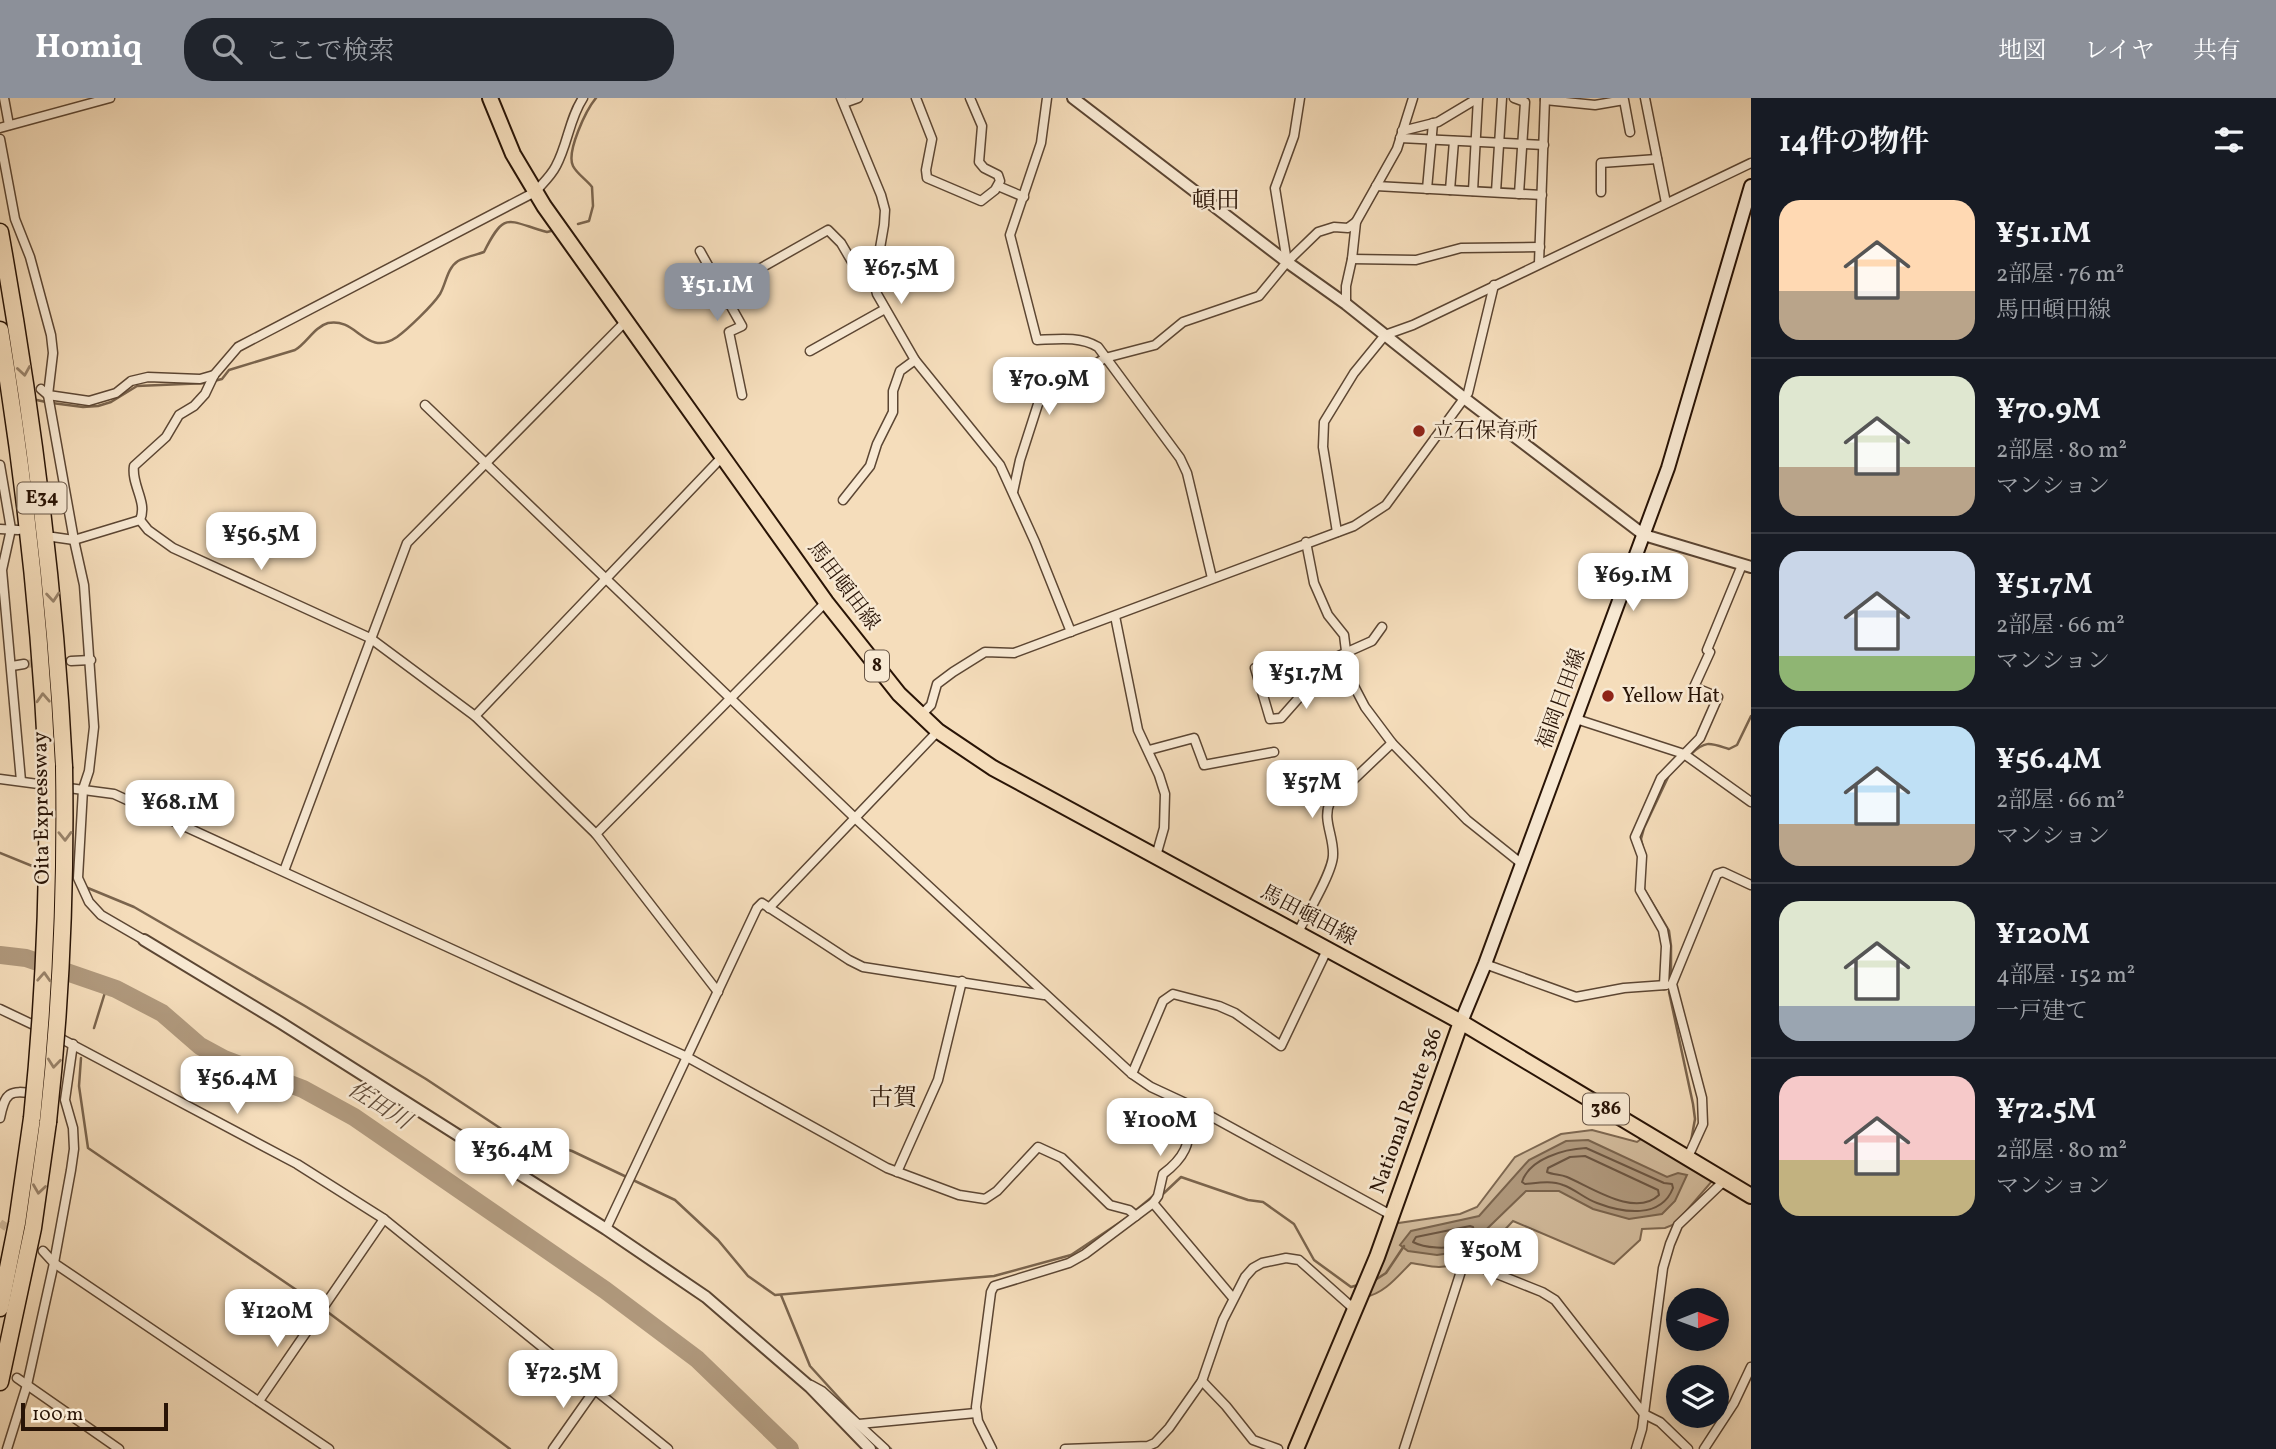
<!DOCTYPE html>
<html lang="ja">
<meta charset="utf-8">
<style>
:root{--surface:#171b24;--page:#20242c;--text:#f1f3f6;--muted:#9ea1a6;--line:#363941;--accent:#8c9099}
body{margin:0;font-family:Vollkorn,"Noto Serif JP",serif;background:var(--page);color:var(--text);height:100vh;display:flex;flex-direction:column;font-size:26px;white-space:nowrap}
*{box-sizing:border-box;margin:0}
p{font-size:23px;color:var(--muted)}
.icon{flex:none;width:38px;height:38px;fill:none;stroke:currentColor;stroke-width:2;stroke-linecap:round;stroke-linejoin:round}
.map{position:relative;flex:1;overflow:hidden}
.panel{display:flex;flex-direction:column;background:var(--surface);width:525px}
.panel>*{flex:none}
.needle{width:46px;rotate:89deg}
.fabs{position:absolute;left:1666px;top:1190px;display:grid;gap:14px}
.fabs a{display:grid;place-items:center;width:63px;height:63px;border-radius:50%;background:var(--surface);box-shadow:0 4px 18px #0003;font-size:35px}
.scale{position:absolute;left:21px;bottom:18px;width:147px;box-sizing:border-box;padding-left:7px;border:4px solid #291406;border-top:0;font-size:19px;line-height:24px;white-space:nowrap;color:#291406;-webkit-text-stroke:5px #f8e9d3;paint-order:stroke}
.price{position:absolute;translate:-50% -60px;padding:0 16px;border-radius:14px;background:#fff;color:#222;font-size:23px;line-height:46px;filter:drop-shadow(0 2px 4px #0008)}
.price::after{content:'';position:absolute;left:50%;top:42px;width:21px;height:16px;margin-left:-10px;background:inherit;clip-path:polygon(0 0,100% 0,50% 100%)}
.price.on{background:var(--accent);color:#fff}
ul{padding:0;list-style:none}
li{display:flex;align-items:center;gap:21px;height:175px;padding:0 28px}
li+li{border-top:2px solid var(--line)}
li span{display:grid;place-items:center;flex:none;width:196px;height:140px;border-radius:21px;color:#555}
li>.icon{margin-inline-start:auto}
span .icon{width:84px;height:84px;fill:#fffc;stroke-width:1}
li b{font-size:30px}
h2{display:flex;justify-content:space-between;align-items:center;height:84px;padding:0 28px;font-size:30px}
header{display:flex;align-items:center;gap:42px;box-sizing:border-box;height:98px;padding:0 35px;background:var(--accent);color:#fff}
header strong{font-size:33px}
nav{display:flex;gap:38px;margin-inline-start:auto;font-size:24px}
.search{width:490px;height:63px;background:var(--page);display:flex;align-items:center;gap:18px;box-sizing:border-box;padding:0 24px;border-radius:28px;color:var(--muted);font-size:26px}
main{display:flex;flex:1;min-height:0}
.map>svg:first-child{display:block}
</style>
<header>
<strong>Homiq</strong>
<div class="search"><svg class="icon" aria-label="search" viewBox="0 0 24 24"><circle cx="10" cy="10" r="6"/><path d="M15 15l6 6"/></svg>ここで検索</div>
<nav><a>地図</a><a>レイヤ</a><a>共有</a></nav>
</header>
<main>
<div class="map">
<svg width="1751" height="1351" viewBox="0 0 1751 1351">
<rect width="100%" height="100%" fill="#f5ddbb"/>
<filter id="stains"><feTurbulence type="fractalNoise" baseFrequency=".00286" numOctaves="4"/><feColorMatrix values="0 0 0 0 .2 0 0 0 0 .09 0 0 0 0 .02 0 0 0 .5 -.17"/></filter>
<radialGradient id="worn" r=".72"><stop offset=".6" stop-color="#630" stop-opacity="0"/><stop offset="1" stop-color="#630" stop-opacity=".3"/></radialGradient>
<path fill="#d2bb9c" stroke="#7e6851" stroke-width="2" d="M 1592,1032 L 1637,1044 L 1645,1038 L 1713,1082 L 1675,1126 L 1665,1130 L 1642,1131 L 1640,1142 L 1614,1166 L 1513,1123 C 1492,1145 1472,1169 1439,1169 C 1430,1169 1420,1166 1411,1165 C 1398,1178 1384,1196 1365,1199 L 1392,1126 L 1460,1116 L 1477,1109 L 1515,1059 L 1561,1036 Z"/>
<path fill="#b0997d" stroke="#7a644d" stroke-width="2" d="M 1588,1042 L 1667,1079 L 1678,1075 L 1687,1077 L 1675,1103 L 1662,1116 L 1629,1121 L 1593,1111 L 1559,1093 L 1526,1093 L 1464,1153 L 1437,1157 L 1408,1153 L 1400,1147 L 1411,1133 L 1479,1118 L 1529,1062 L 1566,1043 Z"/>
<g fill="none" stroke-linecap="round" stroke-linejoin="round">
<g stroke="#6c5642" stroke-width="2">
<path d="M 1586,1050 L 1664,1085 L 1672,1086 L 1673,1090 C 1661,1121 1623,1115 1597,1105 C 1585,1101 1575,1091 1563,1087 C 1552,1082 1536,1085 1525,1086 L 1522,1084 C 1529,1061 1564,1051 1586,1050 Z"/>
<path d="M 1585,1058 L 1658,1092 L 1659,1097 C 1635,1120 1591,1089 1567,1079 C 1560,1076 1553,1077 1547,1074 L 1548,1070 L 1570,1059 Z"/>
<path d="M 1470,1128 L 1473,1129 L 1474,1133 C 1470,1136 1465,1143 1461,1146 C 1449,1152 1424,1150 1413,1144 L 1416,1139 Z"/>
</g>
<g stroke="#7a644d" stroke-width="2.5">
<path d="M 578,126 L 589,123 L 593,108 L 592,89 C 587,82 577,76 573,68 C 566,54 586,12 596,0"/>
<path d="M 214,283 L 222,281 L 229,272 L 295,252 C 307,245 314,229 328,225 C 357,219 366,260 397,239 C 408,231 433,207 440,196 C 446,186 447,170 458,163 C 465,159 476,157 484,154 C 505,112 507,123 547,134 L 551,133"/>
<path d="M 32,301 L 46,304"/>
<path d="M 52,305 L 83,309 L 98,308 L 111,304 L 137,288 L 208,285"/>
<path d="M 1691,656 C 1706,642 1710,645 1729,651 L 1737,647 L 1751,618"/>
<path d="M 0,755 L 42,772"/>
<path d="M 1645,759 L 1641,741 L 1644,730 L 1670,675"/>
<path d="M 1644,783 L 1644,791 L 1669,833 L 1671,848 L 1671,878"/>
<path d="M 83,788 L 134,809 L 305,908 L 426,981 L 506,1034 L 572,1053 L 675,1102 L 718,1142 L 748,1178 L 775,1197 L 994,1178 L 1071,1157 L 1125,1121"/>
<path d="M 1669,894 L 1693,1006 L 1695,1021 L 1691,1043"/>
<path d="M 94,930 L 107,888"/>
<path d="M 81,960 L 79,988 L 88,1050 L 320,1208"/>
<path d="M 1163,1096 L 1181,1079 L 1248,1102 L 1263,1104 L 1294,1126 L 1314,1162 L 1351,1189 L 1358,1187"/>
<path d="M 1135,1113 L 1152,1099"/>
<path d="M 1372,1184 L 1386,1175 L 1404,1148"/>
<path d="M 781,1197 L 810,1268 L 860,1323"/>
<path d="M 325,1212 L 510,1351"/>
<path d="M 870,1332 L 891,1351"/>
</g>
<path stroke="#b0997d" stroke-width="18" d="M 0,857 L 26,860 L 116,891 L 162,915 L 200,948 L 224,961 L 303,991 L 354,1019 L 605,1192 L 697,1261 L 790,1351"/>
<g stroke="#ccb597" stroke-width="8" stroke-dasharray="8 4" stroke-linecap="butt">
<path d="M 24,566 L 71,563"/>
<path d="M 0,1125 L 15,1135"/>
</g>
<defs>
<g id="minor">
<path d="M 4,0 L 9,27"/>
<path d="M 841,0 L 881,97 L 885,112 L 884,127 L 874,185 L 877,196 L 915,262 L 1000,367 L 1035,444 L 1071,534"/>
<path d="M 916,0 L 932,41 L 926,72 L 927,80 L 981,103 L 995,92 L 1000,83 L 998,77 L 984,70 L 979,64 L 982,28 L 970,0"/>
<path d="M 1047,0 L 1041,45 L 1010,137 L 1037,242 C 1058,241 1080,238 1098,249 L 1180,360 L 1187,375 L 1212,480"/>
<path d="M 1514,0 L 1525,4 L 1519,96"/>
<path d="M 1645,0 L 1666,105"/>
<path d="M 1545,2 L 1595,7 L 1624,2 L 1630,34"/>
<path d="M 844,5 L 858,0"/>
<path d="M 0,30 L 110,0"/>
<path d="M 1402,33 L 1438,24 L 1478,0"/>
<path d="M 1400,40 L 1544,47"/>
<path d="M 0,41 L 15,121 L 30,159 L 51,237 L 53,255 L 48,297 L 74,442 L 84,487 L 94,629 L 89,673 L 83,691 L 78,780 L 89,804 L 101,817 L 144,842"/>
<path d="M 998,88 L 1024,99"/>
<path d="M 1376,88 L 1542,97"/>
<path d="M 1427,91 L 1433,25"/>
<path d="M 1450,92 L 1454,43"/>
<path d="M 1473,93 L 1478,0"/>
<path d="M 1496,94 L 1502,0"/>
<path d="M 1601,94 L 1601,65 L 1657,61"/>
<path d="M 700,153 L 742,228 L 729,234 L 742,297"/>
<path d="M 1352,161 L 1416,162 L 1461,150 L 1540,149"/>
<path d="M 1287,164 L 1275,90 L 1294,38 L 1300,0"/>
<path d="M 1539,165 L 1545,0"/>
<path d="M 722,192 L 828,132 L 841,145 L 865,186 L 874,185"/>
<path d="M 1346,206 L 1346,188 L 1352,161 L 1356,124 L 1397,51 L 1413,0"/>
<path d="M 810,253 L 885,211"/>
<path d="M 41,291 L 48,297 L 89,303 L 116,295 L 131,283 L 148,279 L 200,281 L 214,277"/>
<path d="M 425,307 L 855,720 L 1132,976 L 1151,989 L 1194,1009 L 1391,1117"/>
<path d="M 0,367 L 11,431 L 2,472 L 21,683"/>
<path d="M 1013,394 L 1020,362 L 1038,306 L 1044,299 L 1105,260 L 1155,247 L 1183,224 L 1259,198 L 1287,164 L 1318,134 L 1334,129 L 1348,130 L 1356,124"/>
<path d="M 843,402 L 870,368 L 877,346 L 893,314 L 893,293 L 900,273 L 915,262"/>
<path d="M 140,422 L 148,432 L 173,450 L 370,540 L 475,618 L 596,736 L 718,894"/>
<path d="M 140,422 C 148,404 131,387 134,368 L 166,339 L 179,317 L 194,308 L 205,296 L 214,277 L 238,249 L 535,94 C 543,85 551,78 556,68 C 568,46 569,21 583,0"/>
<path d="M 0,431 L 18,432"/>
<path d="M 1337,434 L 1323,349 L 1324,324 L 1354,275 L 1385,237 L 1413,227 L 1751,65"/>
<path d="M 53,439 L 74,442 L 140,422"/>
<path d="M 1306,444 L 1314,485 L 1328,517 L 1344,537 L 1346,553 L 1354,588 L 1365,609 L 1392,645 L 1467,722 L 1522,766"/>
<path d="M 1115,518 L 1138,632 L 1159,677 L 1165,696 L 1164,730 L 1156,758"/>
<path d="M 71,563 L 91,562"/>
<path d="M 12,568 L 24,566"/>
<path d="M 1255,570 L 1270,621 L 1281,620 L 1334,560 L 1372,543 L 1382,529"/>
<path d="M 475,618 L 723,358"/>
<path d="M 920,618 L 931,607 L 937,586 L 953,574 L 985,554 L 1014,555 L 1354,428 L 1386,407 L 1468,295 L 1494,187"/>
<path d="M 1576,621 L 1684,656 L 1751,704"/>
<path d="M 1149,652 L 1194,640 L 1204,667 L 1274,654"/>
<path d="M 0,681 L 114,696 L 687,959 L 887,1070 L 959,1097 L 985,1101 L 997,1093 L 1038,1049 L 1062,1060 L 1110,1107 L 1129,1112 L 1136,1118"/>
<path d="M 596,736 L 826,504"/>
<path d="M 284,773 L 407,445 L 626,223"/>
<path d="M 769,810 L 938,633"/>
<path d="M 1297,836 C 1306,818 1333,774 1333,757 C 1334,738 1322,722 1330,704 L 1392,645"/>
<path d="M 1485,866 L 1576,899 L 1624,890 L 1666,887"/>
<path d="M 1664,887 L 1666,848 L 1663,832 L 1640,792 L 1642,758 L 1635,739 L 1661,680 L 1700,640 L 1718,599 L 1694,589 L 1710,554 L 1707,552 L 1742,467"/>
<path d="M 0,911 L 42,931"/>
<path d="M 56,938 L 297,1066 L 384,1121 L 668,1351"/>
<path d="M 1132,976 L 1163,903 L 1173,896 L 1219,908 L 1235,915 L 1281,948 L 1327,852"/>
<path d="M 0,1020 C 5,995 9,991 35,996"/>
<path d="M 1687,1061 L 1703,1026 L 1702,1000 L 1672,886 L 1717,776 L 1723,774 L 1751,787"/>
<path d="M 897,1074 L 938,982 L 962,883"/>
<path d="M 1153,1105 L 1233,1200"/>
<path d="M 606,1131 L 757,810 L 762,805 L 849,862 L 863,869 L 1044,897"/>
<path d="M 43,1153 L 54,1165 L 329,1351"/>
<path d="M 17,1280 L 119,1351"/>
<path d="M 1202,1283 L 1226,1308 L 1253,1342 L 1278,1351"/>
<path d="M 811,1287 L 822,1293 L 885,1351"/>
<path d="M 259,1303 L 384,1121"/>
<path d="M 859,1326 L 976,1315"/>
<path d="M 7,1351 L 27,1287 L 54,1165 L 71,1072 L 74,1051 L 73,1030 L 65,1002 L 73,946"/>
<path d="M 553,1351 L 596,1290"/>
<path d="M 992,1351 L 978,1323 L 976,1309 L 991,1194 L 994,1188 L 1069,1165 L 1085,1156 L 1153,1105 L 1158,1098 L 1163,1076 C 1191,1055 1188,1041 1194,1009"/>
<path d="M 1065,1351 L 1148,1348 L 1155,1345 L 1169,1330 L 1202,1283 L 1223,1222 L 1245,1179 L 1253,1170 L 1262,1165 L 1286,1160 L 1299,1162 L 1354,1211"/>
<path d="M 1404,1351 L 1462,1170 L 1472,1166 L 1542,1194 L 1555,1202 L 1644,1316 L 1660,1324 L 1688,1351"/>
<path d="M 1636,1351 L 1642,1331 L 1663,1170 L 1670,1146 L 1678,1127 L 1724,1083"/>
<path d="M 1704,1351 L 1734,1305 L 1751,1269"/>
</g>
<g id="tertiary">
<path d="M 1073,0 L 1287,164 L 1346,206 L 1464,300 L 1644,437 L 1751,469"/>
<path d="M 144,842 L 281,925 L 606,1131 L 706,1199 L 810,1289 L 870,1351"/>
</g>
<path id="secondary" d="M 1461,924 L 1485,866 L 1668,370 L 1751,88"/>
<path id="primary" d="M 490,0 L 513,56 L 544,108 L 826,504 L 899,596 L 938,633 L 993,670 L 1461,924"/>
<path id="trunk" d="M 1296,1351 L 1377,1159 L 1461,924 L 1751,1098"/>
<g id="motorway">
<path d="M 0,134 C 32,311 55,489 64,669"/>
<path d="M 0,232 C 24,377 40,522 47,668"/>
<path d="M 0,1210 L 17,1125 L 32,1020"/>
<path d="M 0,1284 L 33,1130 L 48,1024"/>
</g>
</defs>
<use href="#minor" stroke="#5c4633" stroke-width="11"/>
<use href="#tertiary" stroke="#5c4633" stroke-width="14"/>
<use href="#secondary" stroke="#291406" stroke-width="16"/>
<use href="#primary" stroke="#291406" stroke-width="18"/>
<use href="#trunk" stroke="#291406" stroke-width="18"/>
<use href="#motorway" stroke="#291406" stroke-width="19"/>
<use href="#minor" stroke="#f8e9d3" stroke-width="8"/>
<use href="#tertiary" stroke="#f8e9d3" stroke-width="10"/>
<use href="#secondary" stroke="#f8e9d3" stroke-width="12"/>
<use href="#primary" stroke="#f5ddbb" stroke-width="14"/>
<use href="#trunk" stroke="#f5ddbb" stroke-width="14"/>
<use href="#motorway" stroke="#f5ddbb" stroke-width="16"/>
<defs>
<g id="motorway-bridge">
<path d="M 32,1020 C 44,903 49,787 47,668"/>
<path d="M 48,1024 C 61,906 66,788 64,669"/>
</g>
</defs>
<use href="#motorway-bridge" stroke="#291406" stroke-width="19" stroke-linecap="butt"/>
<use href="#motorway-bridge" stroke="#f5ddbb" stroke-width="16"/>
</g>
<defs><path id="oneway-chevron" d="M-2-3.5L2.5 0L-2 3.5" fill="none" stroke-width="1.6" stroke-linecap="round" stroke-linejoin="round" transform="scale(1.75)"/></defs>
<g stroke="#99836a">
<use href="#oneway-chevron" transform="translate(24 273) rotate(81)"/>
<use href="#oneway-chevron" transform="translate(53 499) rotate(85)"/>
<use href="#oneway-chevron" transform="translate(43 600) rotate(-93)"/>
<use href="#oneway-chevron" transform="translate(65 738) rotate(89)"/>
<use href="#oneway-chevron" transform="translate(44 879) rotate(-87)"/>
<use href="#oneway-chevron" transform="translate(54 965) rotate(96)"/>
<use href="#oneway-chevron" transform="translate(39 1091) rotate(98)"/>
</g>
<g fill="#8f2418" stroke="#f8e9d3" stroke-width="2.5">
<circle cx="1419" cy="333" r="7"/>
<circle cx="1608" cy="598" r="7"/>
</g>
<g text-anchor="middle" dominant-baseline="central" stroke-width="5" stroke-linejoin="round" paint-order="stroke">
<g fill="#f8e9d3" stroke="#675444" stroke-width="2">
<rect x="17.5" y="384.5" width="49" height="31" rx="5"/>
<rect x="865" y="552.5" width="24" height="31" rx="5"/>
<rect x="1583" y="995.5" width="46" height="31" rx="5"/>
</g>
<g font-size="19" font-weight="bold" fill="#291406">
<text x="42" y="400">E34</text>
<text x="877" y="568">8</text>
<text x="1606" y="1011">386</text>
</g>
<g font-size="21" fill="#291406" stroke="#f8e9d3" text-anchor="start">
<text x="1433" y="333">立石保育所</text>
<text x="1622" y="598">Yellow Hat</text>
</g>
<g font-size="21" fill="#291406" stroke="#f8e9d3">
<text transform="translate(843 488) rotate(53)">馬田頓田線</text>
<text transform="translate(1562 601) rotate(-70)">福岡日田線</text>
<text transform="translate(42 710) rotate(-91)">Oita Expressway</text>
<text transform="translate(1308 818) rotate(28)">馬田頓田線</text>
<text transform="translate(1407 1013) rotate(-70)">National Route 386</text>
</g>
<g font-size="23" font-style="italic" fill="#5f4936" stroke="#f8e9d3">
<text transform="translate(379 1008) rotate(32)">佐田川</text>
</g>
<g font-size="24" fill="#291406" stroke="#f8e9d3">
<text x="1216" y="104">頓田</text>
<text x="893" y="1001">古賀</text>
</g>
</g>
<rect width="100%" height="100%" filter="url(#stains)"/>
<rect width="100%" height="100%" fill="url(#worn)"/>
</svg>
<div class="fabs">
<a><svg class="needle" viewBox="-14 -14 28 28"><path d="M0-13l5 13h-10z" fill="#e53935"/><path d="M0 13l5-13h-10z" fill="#9ea1a6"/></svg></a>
<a><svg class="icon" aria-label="layers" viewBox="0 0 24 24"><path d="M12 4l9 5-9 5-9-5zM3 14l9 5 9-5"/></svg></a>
</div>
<div class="scale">100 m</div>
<b class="price" style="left:901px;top:208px">¥67.5M</b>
<b class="price on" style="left:717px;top:225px">¥51.1M</b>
<b class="price" style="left:1049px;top:319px">¥70.9M</b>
<b class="price" style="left:261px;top:474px">¥56.5M</b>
<b class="price" style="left:1633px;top:515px">¥69.1M</b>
<b class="price" style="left:1306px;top:613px">¥51.7M</b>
<b class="price" style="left:1312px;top:722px">¥57M</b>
<b class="price" style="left:180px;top:742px">¥68.1M</b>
<b class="price" style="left:237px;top:1018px">¥56.4M</b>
<b class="price" style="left:1160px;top:1060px">¥100M</b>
<b class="price" style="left:512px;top:1090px">¥36.4M</b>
<b class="price" style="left:1491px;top:1190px">¥50M</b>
<b class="price" style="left:277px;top:1251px">¥120M</b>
<b class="price" style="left:563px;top:1312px">¥72.5M</b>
</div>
<section class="panel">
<h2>14件の物件<svg class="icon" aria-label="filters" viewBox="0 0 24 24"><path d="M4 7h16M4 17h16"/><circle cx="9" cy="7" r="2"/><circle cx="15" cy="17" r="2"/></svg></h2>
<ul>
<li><span style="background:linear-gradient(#ffd9b3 65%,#b9a48a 0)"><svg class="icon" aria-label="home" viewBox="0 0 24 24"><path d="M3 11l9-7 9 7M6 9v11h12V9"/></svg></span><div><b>¥51.1M</b><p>2部屋 · 76 m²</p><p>馬田頓田線</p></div></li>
<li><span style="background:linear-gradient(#dfe7d0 65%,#b9a48a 0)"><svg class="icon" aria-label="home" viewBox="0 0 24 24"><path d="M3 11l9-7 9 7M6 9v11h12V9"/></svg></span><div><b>¥70.9M</b><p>2部屋 · 80 m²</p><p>マンション</p></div></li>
<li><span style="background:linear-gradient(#c9d6e8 75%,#8fb573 0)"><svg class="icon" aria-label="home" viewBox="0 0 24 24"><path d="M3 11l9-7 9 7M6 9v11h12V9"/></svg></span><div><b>¥51.7M</b><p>2部屋 · 66 m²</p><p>マンション</p></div></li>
<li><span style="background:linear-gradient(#bfe0f5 70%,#b9a48a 0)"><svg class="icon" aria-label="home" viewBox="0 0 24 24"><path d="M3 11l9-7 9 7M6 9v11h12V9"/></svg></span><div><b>¥56.4M</b><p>2部屋 · 66 m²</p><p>マンション</p></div></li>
<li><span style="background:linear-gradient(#dfe7d0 75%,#9aa5b1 0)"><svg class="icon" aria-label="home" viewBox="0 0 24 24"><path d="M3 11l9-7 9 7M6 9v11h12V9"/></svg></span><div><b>¥120M</b><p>4部屋 · 152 m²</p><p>一戸建て</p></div></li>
<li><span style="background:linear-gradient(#f6c9c9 60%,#c2b280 0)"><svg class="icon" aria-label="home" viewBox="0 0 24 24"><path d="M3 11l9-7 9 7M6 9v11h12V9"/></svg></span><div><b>¥72.5M</b><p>2部屋 · 80 m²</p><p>マンション</p></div></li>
</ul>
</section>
</main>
